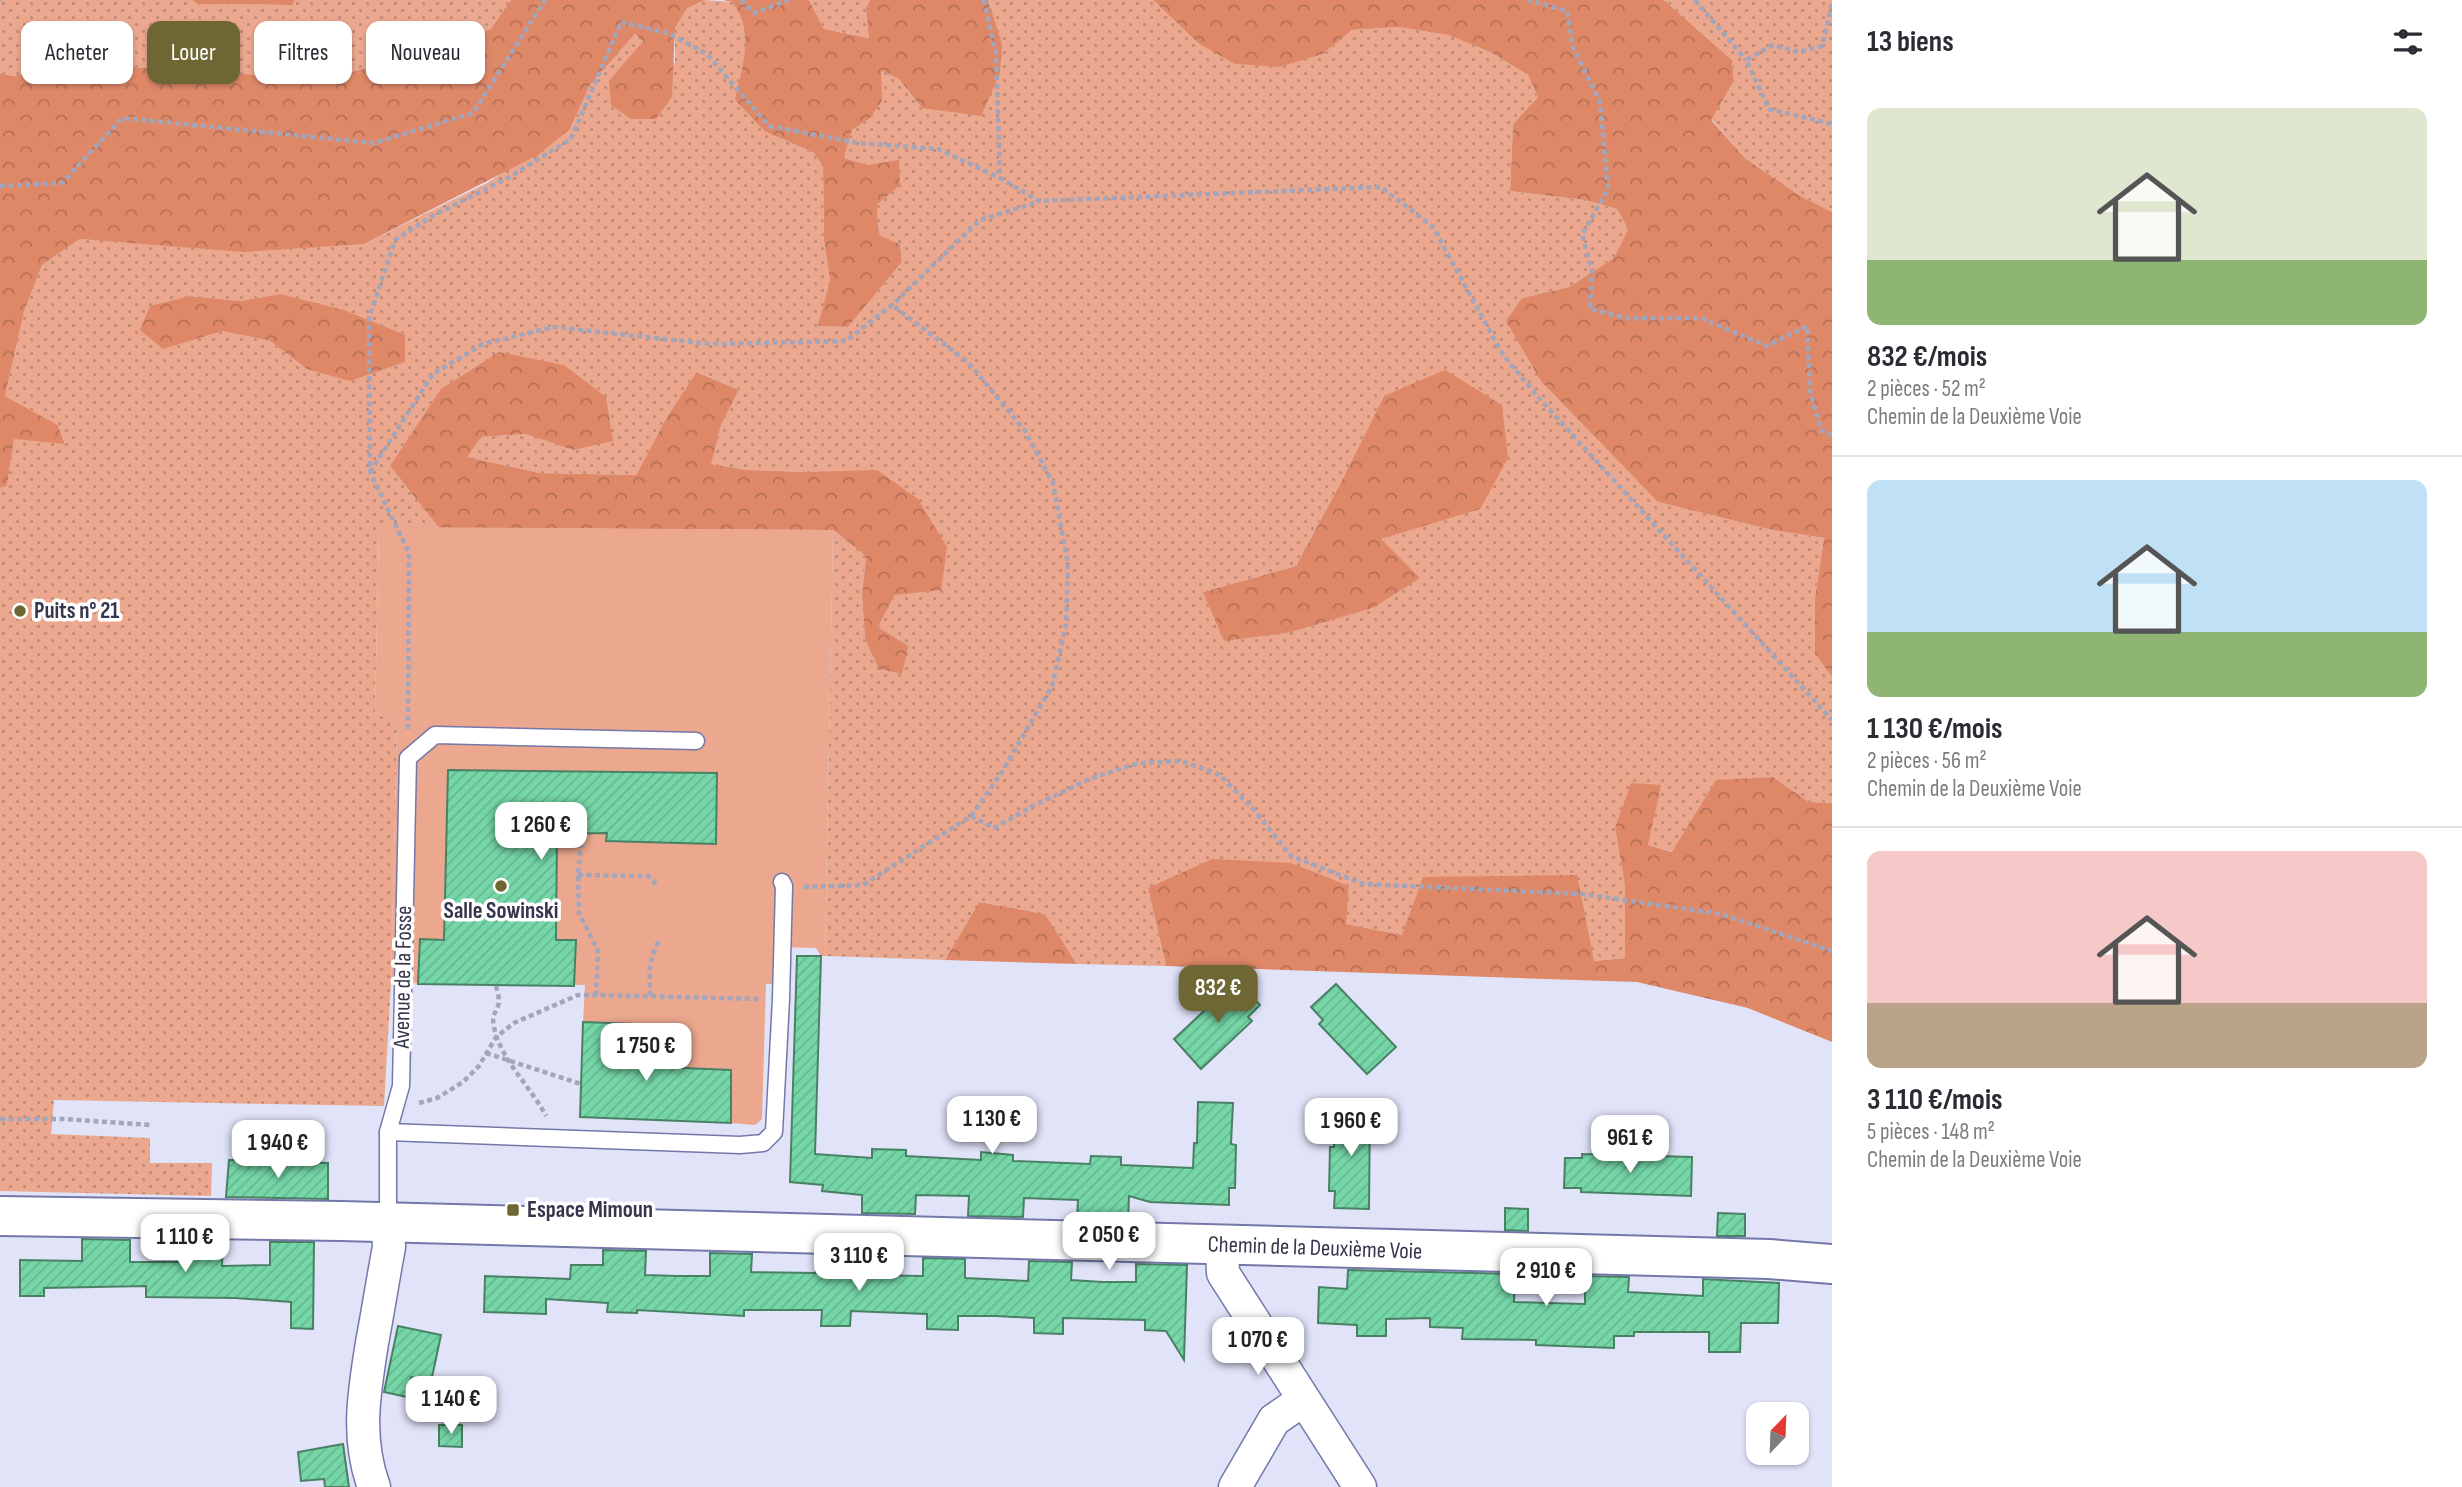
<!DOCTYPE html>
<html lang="fr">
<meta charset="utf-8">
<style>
:root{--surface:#fff;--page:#f7f7f7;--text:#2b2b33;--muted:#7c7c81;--line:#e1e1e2;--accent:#6e6633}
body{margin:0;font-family:"Sofia Sans Condensed",sans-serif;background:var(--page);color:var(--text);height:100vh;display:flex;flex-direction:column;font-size:26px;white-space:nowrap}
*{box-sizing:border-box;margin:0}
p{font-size:23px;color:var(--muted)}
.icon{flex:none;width:38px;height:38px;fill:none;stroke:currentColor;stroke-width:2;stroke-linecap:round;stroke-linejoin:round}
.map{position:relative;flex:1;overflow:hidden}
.side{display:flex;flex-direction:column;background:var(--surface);width:630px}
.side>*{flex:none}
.top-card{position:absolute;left:21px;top:21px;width:665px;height:63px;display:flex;gap:14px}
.needle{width:46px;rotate:23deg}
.controls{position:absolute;left:1746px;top:1402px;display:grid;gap:14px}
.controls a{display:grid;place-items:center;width:63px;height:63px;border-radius:14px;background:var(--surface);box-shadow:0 2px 5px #0004;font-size:35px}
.price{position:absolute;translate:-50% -60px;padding:0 16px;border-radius:14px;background:#fff;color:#222;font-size:23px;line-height:46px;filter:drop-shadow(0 2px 4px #0008)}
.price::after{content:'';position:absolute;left:50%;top:42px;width:21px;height:16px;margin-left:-10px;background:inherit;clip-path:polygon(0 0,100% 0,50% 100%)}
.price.active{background:var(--accent);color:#fff}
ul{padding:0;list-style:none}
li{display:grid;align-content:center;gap:14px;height:371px;padding:0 35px}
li+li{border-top:2px solid var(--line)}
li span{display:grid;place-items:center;height:217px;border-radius:14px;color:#555}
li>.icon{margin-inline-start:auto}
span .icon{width:126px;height:126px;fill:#fffc;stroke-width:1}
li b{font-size:30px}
h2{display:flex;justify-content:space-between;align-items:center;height:84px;padding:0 35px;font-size:30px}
.chip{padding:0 24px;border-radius:14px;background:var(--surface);box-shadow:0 2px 5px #0004;font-size:24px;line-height:63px}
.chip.active{background:var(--accent);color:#fff}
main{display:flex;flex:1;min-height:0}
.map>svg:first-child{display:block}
</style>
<main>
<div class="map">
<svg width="1832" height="1487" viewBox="0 0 1832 1487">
<defs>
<pattern id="grass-dots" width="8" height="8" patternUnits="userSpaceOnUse" patternTransform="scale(1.75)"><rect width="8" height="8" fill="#eba88f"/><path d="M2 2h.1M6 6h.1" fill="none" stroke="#bf8a77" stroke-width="1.8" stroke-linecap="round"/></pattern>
<pattern id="forest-crowns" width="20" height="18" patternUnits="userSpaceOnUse" patternTransform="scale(1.75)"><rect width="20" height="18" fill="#df8868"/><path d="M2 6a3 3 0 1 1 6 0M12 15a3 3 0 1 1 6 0" fill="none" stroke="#b67058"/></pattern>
<pattern id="building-hatch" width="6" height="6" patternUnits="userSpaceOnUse" patternTransform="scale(1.75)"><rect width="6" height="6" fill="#75d6a7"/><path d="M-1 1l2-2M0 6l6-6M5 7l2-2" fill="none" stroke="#66b891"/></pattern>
</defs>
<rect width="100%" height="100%" fill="#e1e3f9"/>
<g fill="url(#grass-dots)" fill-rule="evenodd">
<path d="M 0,0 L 192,0 L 197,4 L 293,5 L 295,0 L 511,0 L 492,29 L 424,54 L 351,72 L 275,76 L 85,64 L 13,76 L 0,73 Z"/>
<path d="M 705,0 L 732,2 C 755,31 742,67 736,101 L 764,131 L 814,153 L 823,166 L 824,241 L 830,280 L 819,326 L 848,327 L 902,262 L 900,244 L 879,235 L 877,205 L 900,185 L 868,165 L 844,158 L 852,130 L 869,119 L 880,69 L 899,79 L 922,108 L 991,7 L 988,0 L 1153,0 L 1198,43 L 1323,54 L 1352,30 L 1398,27 L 1448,35 L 1490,52 L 1528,75 L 1538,97 L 1513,124 L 1510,191 L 1585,200 L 1617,209 L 1628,229 L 1614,258 L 1569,287 L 1522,298 L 1658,502 L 1772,530 L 1824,538 L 1815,597 L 1815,654 L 1832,677 L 1832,803 L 1809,802 L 1773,777 L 1716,781 L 1673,852 L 1648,845 L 1615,828 L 1625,886 L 1625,958 L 1594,961 L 1402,935 L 1345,924 L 1349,886 L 1148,888 L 1166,966 L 1077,964 L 1045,914 L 979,902 L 945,960 L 825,956 L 833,530 L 866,556 L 862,595 L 865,639 L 902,674 L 909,646 L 878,627 L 895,595 L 807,472 L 747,470 L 710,464 L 721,425 L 739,390 L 698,372 L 668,415 L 636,475 L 540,473 L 466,457 L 480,437 L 525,434 L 573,450 L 564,365 L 390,466 L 439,528 L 379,528 L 375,712 L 397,724 L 391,983 L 384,1106 L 54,1100 L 51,1134 L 150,1138 L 150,1163 L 212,1163 L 211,1196 L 0,1191 L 0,488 L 7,486 L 14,438 L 65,443 L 58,425 L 5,396 L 24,312 L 42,265 L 80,239 L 138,242 L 364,244 L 487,183 L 570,129 L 590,85 L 635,34 L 643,41 L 629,58 L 675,63 L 675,28 L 687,7 ZM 280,294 L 307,369 L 270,341 L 222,331 L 190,296 L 240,301 ZM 1384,396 L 1413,529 L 1380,539 L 1419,578 L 1373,608 L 1292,632 L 1203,592 L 1296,566 L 1341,482 Z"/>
<path d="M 809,0 L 870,0 L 866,8 L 870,38 L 824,29 Z"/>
<path d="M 1664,0 L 1832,0 L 1832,212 L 1799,195 L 1746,159 L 1711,119 L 1734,81 L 1732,60 Z"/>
</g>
<g fill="url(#forest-crowns)">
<path d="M 192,0 L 295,0 L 293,5 L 197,4 Z"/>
<path d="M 511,0 L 705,0 L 687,8 L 675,28 L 672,97 L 656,119 L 631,119 L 611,105 L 609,81 L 643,41 L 635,34 L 590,85 L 570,129 L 538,155 L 364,244 L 244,252 L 80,239 L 42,265 L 24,312 L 5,396 L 58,425 L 65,444 L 14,439 L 7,486 L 0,488 L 0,73 L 13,76 L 85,64 L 275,76 L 351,72 L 424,54 L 491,29 Z"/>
<path d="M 723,0 L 809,0 L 824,29 L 869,38 L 866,8 L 870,0 L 988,0 L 1002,44 L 1000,73 L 981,116 L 922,108 L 899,79 L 881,70 L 882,101 L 869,119 L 852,130 L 844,158 L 868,165 L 899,160 L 900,185 L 877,205 L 879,235 L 900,244 L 902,262 L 848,327 L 818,326 L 830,280 L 824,241 L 823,166 L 814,153 L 764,131 L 735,100 C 742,67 755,31 732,2 Z"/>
<path d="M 1153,0 L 1664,0 L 1732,60 L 1734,81 L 1711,120 L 1746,159 L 1799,195 L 1832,212 L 1832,677 L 1815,654 L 1815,597 L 1824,538 L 1772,530 L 1658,502 L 1541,381 L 1506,321 L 1522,298 L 1569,287 L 1614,258 L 1628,229 L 1617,209 L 1585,200 L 1510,191 L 1513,124 L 1538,97 L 1528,75 L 1490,52 L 1448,35 L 1398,27 L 1352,30 L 1323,54 L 1279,67 L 1235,64 L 1198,43 Z"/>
<path d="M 280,294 L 344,310 L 405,335 L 405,362 L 350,381 L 307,369 L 270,341 L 222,331 L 163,349 L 140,330 L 150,306 L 190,296 L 240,301 Z"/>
<path d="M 499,352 L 564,365 L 606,397 L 613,441 L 573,450 L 525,434 L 481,437 L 467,457 L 540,473 L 636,475 L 668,415 L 697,372 L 739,390 L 721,425 L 711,464 L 747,470 L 807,472 L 877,470 L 918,499 L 947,547 L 941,590 L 895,595 L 878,627 L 909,646 L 902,674 L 879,669 L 865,639 L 862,595 L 866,556 L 833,530 L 439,528 L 390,466 L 441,389 Z"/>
<path d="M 1445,370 L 1502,405 L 1508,458 L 1480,509 L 1381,539 L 1420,578 L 1373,608 L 1292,632 L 1224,641 L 1203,592 L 1296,566 L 1341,482 L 1384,396 Z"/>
<path d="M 1773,777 L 1809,802 L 1832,803 L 1832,1042 L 1748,1008 L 1637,982 L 1166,966 L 1148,888 L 1212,859 L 1291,863 L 1349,886 L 1346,924 L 1402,935 L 1423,877 L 1577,875 L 1594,961 L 1625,958 L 1625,886 L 1615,828 L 1631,783 L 1661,785 L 1648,845 L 1672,852 L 1716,780 Z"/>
<path d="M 979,902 L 1045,914 L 1077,964 L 945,960 Z"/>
</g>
<path fill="#eba88f" d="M 379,527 L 833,530 L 825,956 L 821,956 L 816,948 L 774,947 L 773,984 L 766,984 L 762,1119 L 755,1125 L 731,1123 L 730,1070 L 636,1066 L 637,1024 L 583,1022 L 585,985 L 391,983 L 397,724 L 375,712 Z"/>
<g fill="url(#building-hatch)" stroke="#498165" stroke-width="2">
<path d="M 448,770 L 717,773 L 716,844 L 606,841 L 607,833 L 557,834 L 556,940 L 576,940 L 574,986 L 418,984 L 420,939 L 444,940 Z"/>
<path d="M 797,956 L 821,956 L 815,1154 L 872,1158 L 872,1149 L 906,1150 L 906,1156 L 981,1160 L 981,1152 L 1013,1155 L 1013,1161 L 1090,1164 L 1091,1156 L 1121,1157 L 1121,1165 L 1193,1168 L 1194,1143 L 1197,1143 L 1198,1102 L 1233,1103 L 1231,1144 L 1236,1145 L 1235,1188 L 1229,1188 L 1229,1205 L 1150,1202 L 1129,1196 L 1128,1220 L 1077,1219 L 1078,1200 L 1024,1198 L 1023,1217 L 968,1216 L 969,1196 L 916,1195 L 915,1214 L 862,1213 L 862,1195 L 822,1191 L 823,1185 L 790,1182 Z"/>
<path d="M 1237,980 L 1260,1005 L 1248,1017 L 1252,1021 L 1201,1069 L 1174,1039 Z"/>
<path d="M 1336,984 L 1396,1047 L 1367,1074 L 1319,1024 L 1323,1020 L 1311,1007 Z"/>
<path d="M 583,1022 L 637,1024 L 636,1066 L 731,1070 L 731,1123 L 580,1117 Z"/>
<path d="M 1335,1106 L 1370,1106 L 1369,1209 L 1334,1208 L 1335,1191 L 1329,1191 L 1330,1147 L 1334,1147 Z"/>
<path d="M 1582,1154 L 1692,1157 L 1691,1196 L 1581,1192 L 1581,1188 L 1564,1188 L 1565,1158 L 1582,1158 Z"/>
<path d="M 229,1160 L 328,1163 L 328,1199 L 226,1197 Z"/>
<path d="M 1505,1208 L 1528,1209 L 1528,1231 L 1505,1230 Z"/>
<path d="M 1718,1213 L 1745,1214 L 1745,1236 L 1717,1236 Z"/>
<path d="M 82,1239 L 130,1240 L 130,1262 L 180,1262 L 181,1241 L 223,1241 L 222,1266 L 270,1265 L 270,1242 L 314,1242 L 313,1329 L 291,1328 L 291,1302 L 235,1298 L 146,1297 L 146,1286 L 44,1288 L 44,1296 L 20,1296 L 20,1260 L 82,1261 Z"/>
<path d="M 603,1250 L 646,1251 L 645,1275 L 677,1276 L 710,1276 L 710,1253 L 752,1254 L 751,1272 L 816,1273 L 816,1256 L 859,1257 L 858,1275 L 923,1276 L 923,1258 L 965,1259 L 965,1278 L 1028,1281 L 1029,1261 L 1072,1262 L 1071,1280 L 1103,1282 L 1136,1282 L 1136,1264 L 1187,1265 L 1184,1360 L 1166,1331 L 1145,1330 L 1145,1320 L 1063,1318 L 1063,1334 L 1034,1333 L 1034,1318 L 996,1316 L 958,1316 L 958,1330 L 927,1329 L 927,1314 L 851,1311 L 850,1326 L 821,1326 L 822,1310 L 744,1310 L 744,1316 L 637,1310 L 637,1313 L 607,1312 L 608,1303 L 546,1299 L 546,1314 L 484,1312 L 485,1276 L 570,1279 L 571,1265 L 603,1265 Z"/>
<path d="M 1348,1270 L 1515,1274 L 1514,1302 L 1585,1304 L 1585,1276 L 1629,1277 L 1628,1292 L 1703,1296 L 1703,1279 L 1779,1283 L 1778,1323 L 1741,1323 L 1740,1352 L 1709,1352 L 1709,1332 L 1634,1332 L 1634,1336 L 1614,1336 L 1614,1348 L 1536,1345 L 1536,1340 L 1462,1339 L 1463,1328 L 1430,1327 L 1430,1318 L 1386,1319 L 1386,1336 L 1357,1336 L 1357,1325 L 1318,1323 L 1319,1287 L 1347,1289 Z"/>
<path d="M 398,1326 L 441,1335 L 431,1382 L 411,1377 L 407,1397 L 384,1392 Z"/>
<path d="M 439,1425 L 462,1425 L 462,1447 L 439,1446 Z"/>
<path d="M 343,1444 L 349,1487 L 325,1487 L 324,1479 L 301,1481 L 298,1452 Z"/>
</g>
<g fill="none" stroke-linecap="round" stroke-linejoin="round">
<defs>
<g id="service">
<path d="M 388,1132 L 740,1145 L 763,1143 L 774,1132 L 781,999 L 784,886 L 782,882"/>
<path d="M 388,1222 L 388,1132 L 401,1086 L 408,758 L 435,735 L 696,741"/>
</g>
<g id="minor">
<path d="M 1222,1245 L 1223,1273 L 1360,1487"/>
<path d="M 374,1487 C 356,1438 364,1393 372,1343 C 378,1311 383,1279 389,1247 L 388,1222"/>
<path d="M 1235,1487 L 1274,1420 L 1303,1400"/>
</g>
<path id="tertiary" d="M 0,1216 L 341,1221 L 1769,1259 L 1832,1264"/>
</defs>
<use href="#service" stroke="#7478a8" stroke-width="19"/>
<use href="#minor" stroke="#7478a8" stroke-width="35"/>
<use href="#tertiary" stroke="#7478a8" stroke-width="42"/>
<g stroke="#a3a5bb" stroke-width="4.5" stroke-dasharray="5 3.5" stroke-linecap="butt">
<path d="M 741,0 L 754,13 L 789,0"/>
<path d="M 984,0 L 996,54 L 1000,178 L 1039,201 L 1381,187 L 1433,227 L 1503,355 L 1539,398 L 1832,720"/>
<path d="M 1527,0 L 1567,11 L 1573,47 L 1600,102 L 1608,189 L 1582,235 L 1592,270 L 1590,309 L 1627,318 L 1701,318 L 1767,346 L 1807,326 L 1810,391 L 1821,430 L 1832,435"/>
<path d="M 1695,0 L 1746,60"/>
<path d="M 0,1 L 0,0"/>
<path d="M 1832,4 L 1822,46 L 1798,52 L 1773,45 L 1746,60 L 1769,109 L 1832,124"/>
<path d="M 0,186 L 62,183 L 122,118 L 374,143 L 473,113 L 545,0"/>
<path d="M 370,472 L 433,374 L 483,344 L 553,327 L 711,344 L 846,341 L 892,305 L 980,220 L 1038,202"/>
<path d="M 408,729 L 409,553 L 370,472 L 369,318 L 395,240 L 434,215 L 508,178 L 571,139 L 621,22 L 668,33 L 707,54 L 769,126 L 858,143 L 938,149 L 1000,178"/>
<path d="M 971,816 L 994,828 L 1033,806 L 1092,778 L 1139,763 L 1182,761 L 1220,775 L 1254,810 L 1291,856 L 1363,884 L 1582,894 L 1721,914 L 1832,951"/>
<path d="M 582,834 L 578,875 L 579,913 L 598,951 L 596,995 L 759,999"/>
<path d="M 578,875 L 648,876 L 658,886"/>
<path d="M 804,887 L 863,885 L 971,816 L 1002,772 L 1052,686 L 1066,625 L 1068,564 L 1053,483 L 1025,431 L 969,363 L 892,305"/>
<path d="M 496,986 C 497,990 499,997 499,1002 C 497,1013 491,1013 494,1027 C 500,1059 531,1087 546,1116"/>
<path d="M 651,996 C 648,973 649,961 659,940"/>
<path d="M 486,1053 L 581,1084"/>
<path d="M 419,1103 L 437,1098 L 463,1082 L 479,1066 L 496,1037 L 514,1023 L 578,995 L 596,995"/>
<path d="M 0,1119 L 64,1119 L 150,1125"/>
</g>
<use href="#service" stroke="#fff" stroke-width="16"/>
<use href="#minor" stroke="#fff" stroke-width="32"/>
<use href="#tertiary" stroke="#fff" stroke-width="38"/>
</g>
<g fill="#6e6633" stroke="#fff" stroke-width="2.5">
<circle cx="20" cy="611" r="7"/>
<circle cx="501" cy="886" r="7"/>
<rect x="506" y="1203" width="14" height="14" rx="3.5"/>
</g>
<g text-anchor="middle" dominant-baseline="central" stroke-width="7" stroke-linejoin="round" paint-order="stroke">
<g font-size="23" font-weight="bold" fill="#35364c" stroke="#fff" text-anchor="start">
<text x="34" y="611">Puits n° 21</text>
<text x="501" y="911" text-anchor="middle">Salle Sowinski</text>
<text x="527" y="1210">Espace Mimoun</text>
</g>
<g font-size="23" fill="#35364c" stroke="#fff">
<text transform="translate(403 977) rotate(-89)">Avenue de la Fosse</text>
<text transform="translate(1315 1248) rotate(2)">Chemin de la Deuxième Voie</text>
</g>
</g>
</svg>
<div class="controls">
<a><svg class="needle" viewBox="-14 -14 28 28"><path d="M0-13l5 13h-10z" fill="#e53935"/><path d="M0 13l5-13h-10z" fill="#7c7c81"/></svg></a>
</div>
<b class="price" style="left:541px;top:862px">1 260 €</b>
<b class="price active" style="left:1218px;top:1025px">832 €</b>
<b class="price" style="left:646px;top:1083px">1 750 €</b>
<b class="price" style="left:992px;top:1156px">1 130 €</b>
<b class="price" style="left:1351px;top:1158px">1 960 €</b>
<b class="price" style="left:1630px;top:1175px">961 €</b>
<b class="price" style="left:278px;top:1180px">1 940 €</b>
<b class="price" style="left:1109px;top:1272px">2 050 €</b>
<b class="price" style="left:185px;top:1274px">1 110 €</b>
<b class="price" style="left:859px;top:1293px">3 110 €</b>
<b class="price" style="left:1546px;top:1308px">2 910 €</b>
<b class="price" style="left:1258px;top:1377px">1 070 €</b>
<b class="price" style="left:451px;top:1436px">1 140 €</b>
<div class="top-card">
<a class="chip">Acheter</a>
<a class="chip active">Louer</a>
<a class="chip">Filtres</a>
<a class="chip">Nouveau</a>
</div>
</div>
<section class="side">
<h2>13 biens<svg class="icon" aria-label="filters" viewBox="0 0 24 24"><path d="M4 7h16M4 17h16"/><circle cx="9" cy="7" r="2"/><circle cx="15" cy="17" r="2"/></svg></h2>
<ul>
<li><span style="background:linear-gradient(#dfe7d0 70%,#8fb573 0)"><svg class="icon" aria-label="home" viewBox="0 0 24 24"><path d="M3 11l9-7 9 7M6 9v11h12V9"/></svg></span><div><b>832 €/mois</b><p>2 pièces · 52 m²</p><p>Chemin de la Deuxième Voie</p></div></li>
<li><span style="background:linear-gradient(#bfe0f5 70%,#8fb573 0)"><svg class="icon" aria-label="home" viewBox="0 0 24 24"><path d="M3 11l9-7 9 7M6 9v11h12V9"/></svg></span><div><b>1 130 €/mois</b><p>2 pièces · 56 m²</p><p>Chemin de la Deuxième Voie</p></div></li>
<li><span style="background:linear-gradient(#f6c9c9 70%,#b9a48a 0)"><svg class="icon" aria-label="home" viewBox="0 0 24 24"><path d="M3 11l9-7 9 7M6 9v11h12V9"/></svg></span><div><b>3 110 €/mois</b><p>5 pièces · 148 m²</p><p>Chemin de la Deuxième Voie</p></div></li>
</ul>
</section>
</main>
